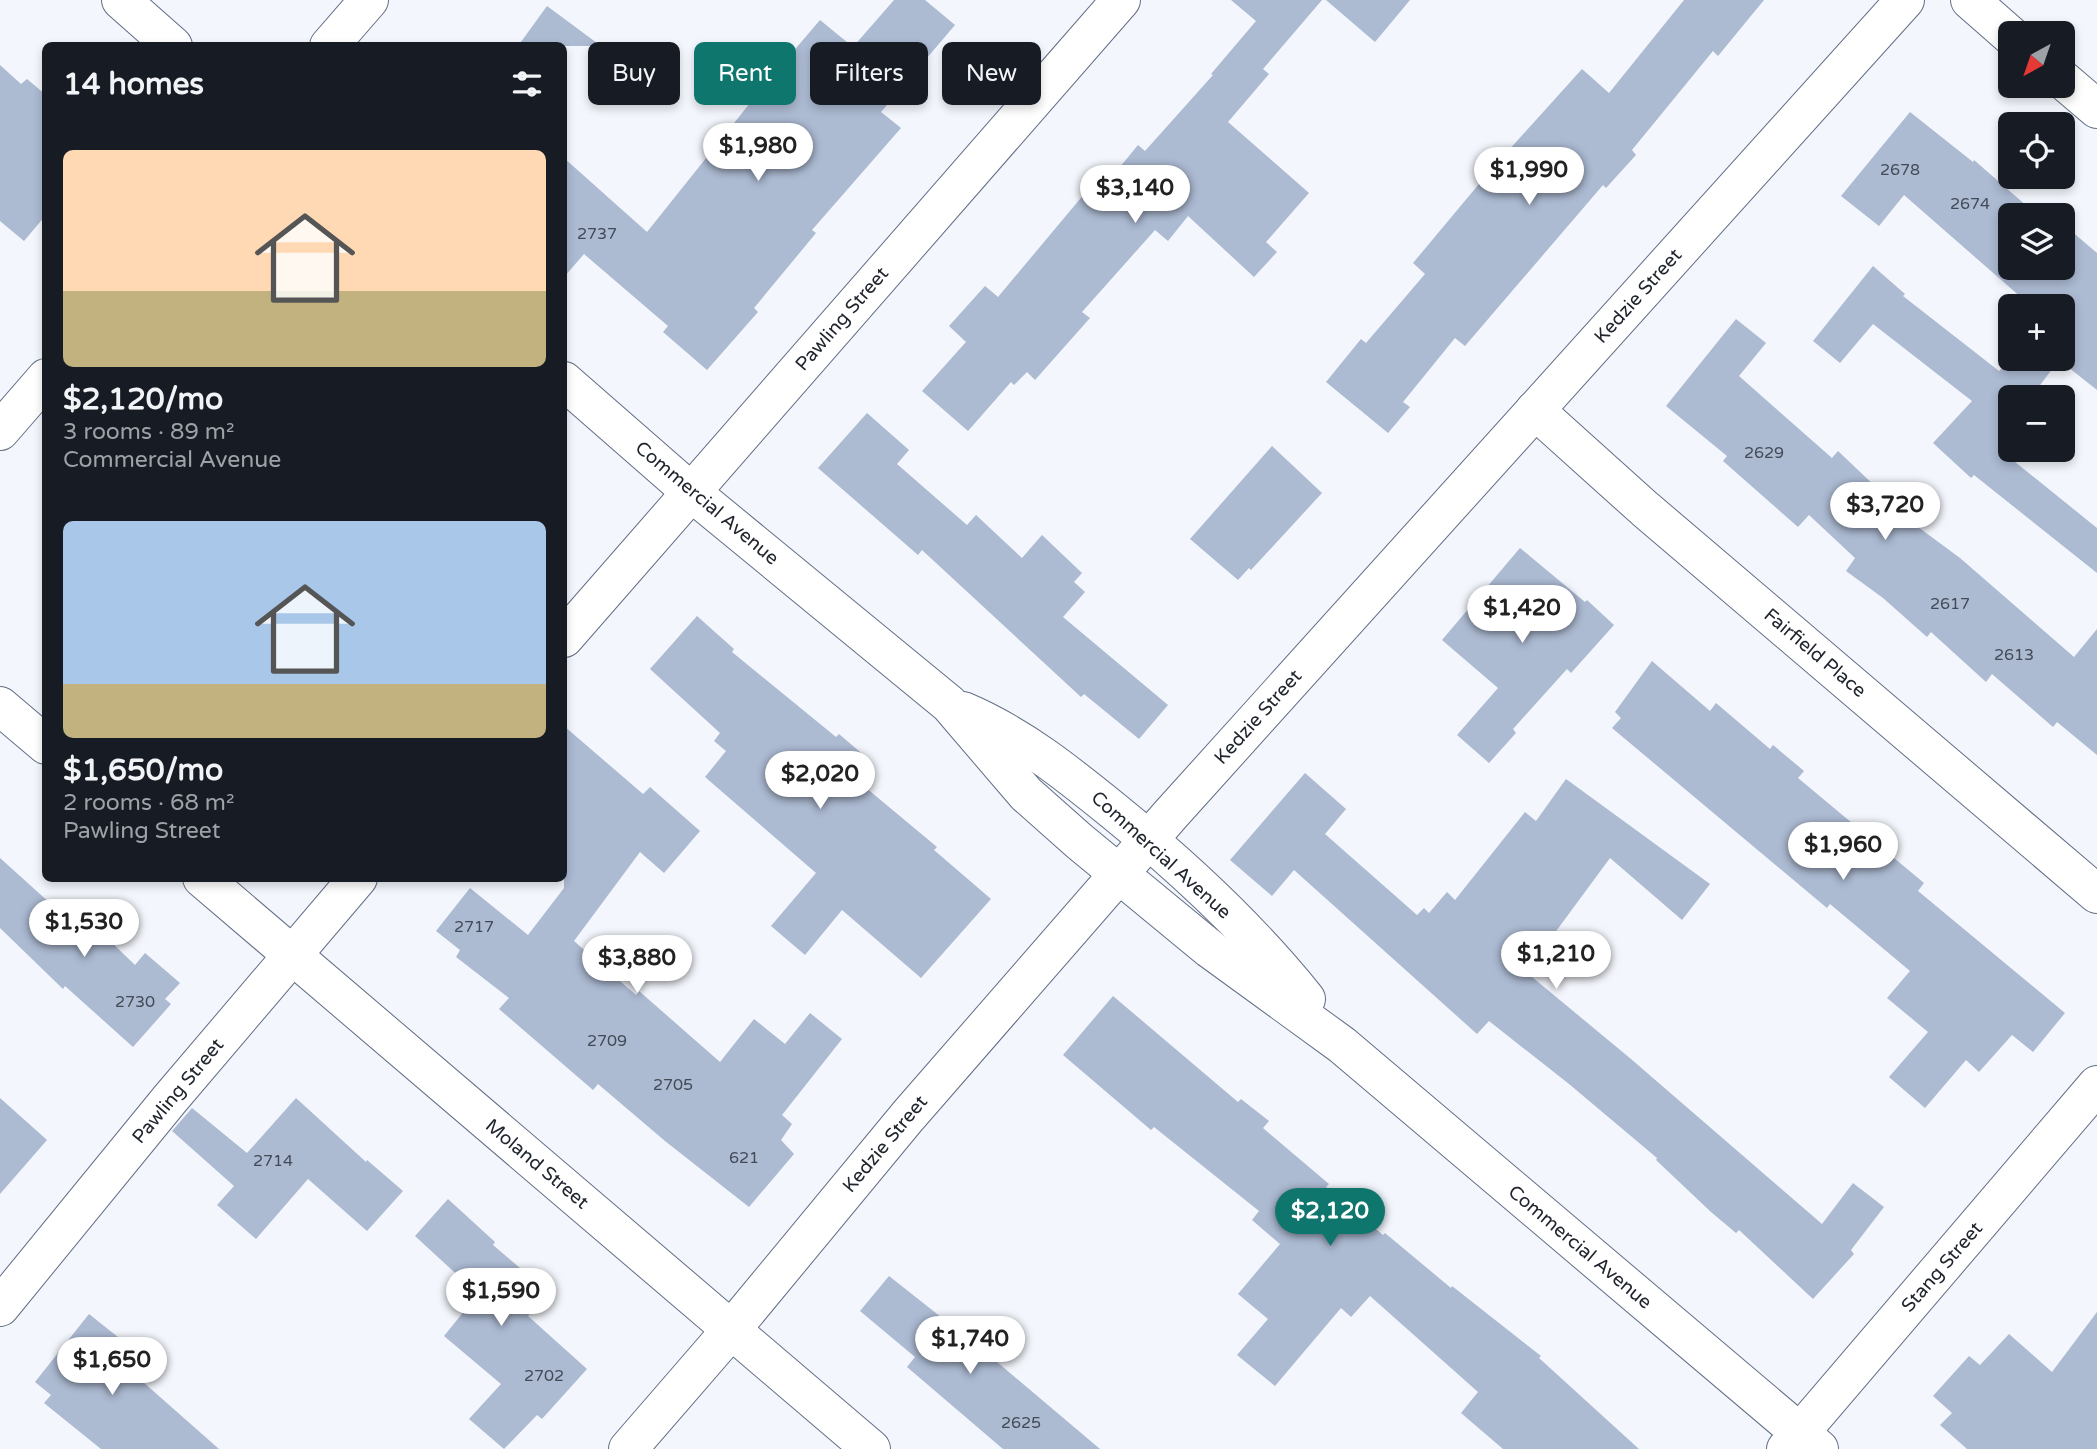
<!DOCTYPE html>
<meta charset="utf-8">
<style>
:root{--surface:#171b24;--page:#20242c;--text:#f1f3f6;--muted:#9ea1a6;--accent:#0f766e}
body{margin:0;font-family:"Varela Round",sans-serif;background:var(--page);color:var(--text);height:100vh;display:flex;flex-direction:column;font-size:26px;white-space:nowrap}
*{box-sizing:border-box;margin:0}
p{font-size:23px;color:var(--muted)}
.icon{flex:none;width:38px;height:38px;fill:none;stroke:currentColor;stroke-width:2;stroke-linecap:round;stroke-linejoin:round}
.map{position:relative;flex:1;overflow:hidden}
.sheet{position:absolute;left:42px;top:42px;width:525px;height:840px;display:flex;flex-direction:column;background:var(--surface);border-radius:10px;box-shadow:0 4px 10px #0003}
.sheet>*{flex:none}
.top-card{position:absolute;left:588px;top:42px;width:665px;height:63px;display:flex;gap:14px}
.needle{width:46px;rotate:220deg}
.buttons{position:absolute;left:1998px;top:21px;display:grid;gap:14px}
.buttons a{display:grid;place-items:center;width:77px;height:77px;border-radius:10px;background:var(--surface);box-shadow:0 4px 10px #0003;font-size:35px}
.price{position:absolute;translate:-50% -60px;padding:0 16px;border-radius:24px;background:#fff;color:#222;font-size:23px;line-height:46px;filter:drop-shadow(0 2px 4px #0008)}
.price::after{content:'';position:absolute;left:50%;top:42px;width:21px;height:16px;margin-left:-10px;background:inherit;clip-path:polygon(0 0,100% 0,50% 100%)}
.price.active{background:var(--accent);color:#fff}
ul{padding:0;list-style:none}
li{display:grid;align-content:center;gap:14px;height:371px;padding:0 21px}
li span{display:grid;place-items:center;height:217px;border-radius:10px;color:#555}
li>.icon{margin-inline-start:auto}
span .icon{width:126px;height:126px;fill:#fffc;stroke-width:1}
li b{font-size:30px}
h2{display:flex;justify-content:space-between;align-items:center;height:84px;padding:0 21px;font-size:30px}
.chip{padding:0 24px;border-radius:10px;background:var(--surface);box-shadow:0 4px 10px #0003;font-size:24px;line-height:63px}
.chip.active{background:var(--accent);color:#fff}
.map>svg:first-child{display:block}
</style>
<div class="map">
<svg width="2097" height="1449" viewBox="0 0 2097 1449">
<rect width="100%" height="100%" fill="#f3f6fc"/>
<g fill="#acbad2">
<path d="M 894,0 L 925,0 L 955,25 L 881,112 L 901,128 L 812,230 L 816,233 L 754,308 L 758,312 L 707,370 L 663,332 L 668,326 L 584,254 L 564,277 L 564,158 L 647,232 L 762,88 L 820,20 L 853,47 Z"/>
<path d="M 1231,0 L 1322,0 L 1263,69 L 1269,74 L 1228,122 L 1309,193 L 1266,242 L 1277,252 L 1254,277 L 1188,216 L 1168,241 L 1155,230 L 1082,312 L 1090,318 L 1035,380 L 1027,372 L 1014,385 L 1011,382 L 968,431 L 922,391 L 966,342 L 949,326 L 985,286 L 998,297 L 1085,193 L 1093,200 L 1138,145 L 1145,151 L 1213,75 L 1211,74 L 1256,21 Z"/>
<path d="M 1326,0 L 1410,0 L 1375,42 Z"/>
<path d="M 1684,0 L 1764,0 L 1718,56 L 1713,51 L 1632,150 L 1636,155 L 1606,188 L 1603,185 L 1465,346 L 1455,338 L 1403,402 L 1410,407 L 1388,433 L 1326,382 L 1361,339 L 1366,343 L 1425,274 L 1413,263 L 1489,172 L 1582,69 L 1609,93 Z"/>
<path d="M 547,6 L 601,46 L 518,46 Z"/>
<path d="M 0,65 L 21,84 L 27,79 L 46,95 L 46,215 L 24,241 L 0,221 Z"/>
<path d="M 1910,112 L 1973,162 L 1974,160 L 2036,214 L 2042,207 L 2052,215 L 2011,215 L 2011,268 L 2063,268 L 2063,224 L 2097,253 L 2097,390 L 2059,360 L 2031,397 L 2011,397 L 2011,432 L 2008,429 L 1999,441 L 2002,444 L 1999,449 L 2097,528 L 2097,573 L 1974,475 L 1971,478 L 1933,443 L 1972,401 L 1873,324 L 1840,363 L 1813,341 L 1873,266 L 1905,294 L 1903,296 L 1999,371 L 2011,359 L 2011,361 L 2012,359 L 2063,359 L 2063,306 L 2031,306 L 1904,195 L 1879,226 L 1841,196 Z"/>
<path d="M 1736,319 L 1766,343 L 1739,376 L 1832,458 L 1838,451 L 1877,488 L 1872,493 L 1960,558 L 2074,657 L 2097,629 L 2097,755 L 2057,722 L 2053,727 L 1992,674 L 1986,682 L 1931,632 L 1927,637 L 1883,598 L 1846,571 L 1855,558 L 1809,515 L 1798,527 L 1723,461 L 1727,456 L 1666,406 Z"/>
<path d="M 867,413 L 909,450 L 897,464 L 967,525 L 976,515 L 1022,558 L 1042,535 L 1082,573 L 1074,582 L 1085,592 L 1063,617 L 1168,705 L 1139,739 L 1084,694 L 1081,697 L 922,550 L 918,555 L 818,468 Z"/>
<path d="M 1272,446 L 1322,493 L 1251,570 L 1249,568 L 1238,580 L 1190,539 Z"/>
<path d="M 1520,548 L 1585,602 L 1587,600 L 1614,625 L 1571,673 L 1567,669 L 1513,729 L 1516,733 L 1489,763 L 1457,735 L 1498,688 L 1442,640 Z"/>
<path d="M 697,616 L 734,649 L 732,652 L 836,737 L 839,734 L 866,757 L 854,771 L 862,778 L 859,782 L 937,847 L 934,850 L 991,899 L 921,978 L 842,910 L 805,955 L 771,926 L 816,873 L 705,777 L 726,751 L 714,741 L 720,733 L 650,669 Z"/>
<path d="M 1652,661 L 1710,711 L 1716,703 L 1770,749 L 1773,745 L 1804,771 L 1798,778 L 1924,883 L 1918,891 L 2065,1013 L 2033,1052 L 2012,1035 L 1979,1072 L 1966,1060 L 1925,1108 L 1889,1077 L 1928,1032 L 1887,998 L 1910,971 L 1830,904 L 1827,908 L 1612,728 L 1621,718 L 1615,712 Z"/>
<path d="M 564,726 L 643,794 L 650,787 L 700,831 L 664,873 L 640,852 L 574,941 L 636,995 L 639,991 L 720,1062 L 754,1019 L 785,1044 L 810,1013 L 842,1039 L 782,1115 L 792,1124 L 781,1140 L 794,1154 L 749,1207 L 665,1141 L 598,1084 L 593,1090 L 499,1009 L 509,998 L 456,957 L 460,950 L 436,931 L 470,888 L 528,935 L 564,888 Z"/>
<path d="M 1305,773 L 1346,809 L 1325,834 L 1417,915 L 1424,908 L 1429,913 L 1447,892 L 1455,900 L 1525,812 L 1536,821 L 1566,779 L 1710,884 L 1682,920 L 1610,858 L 1526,972 L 1631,1059 L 1822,1224 L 1853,1183 L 1884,1207 L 1851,1250 L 1854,1254 L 1813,1299 L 1739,1230 L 1736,1233 L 1711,1212 L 1656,1160 L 1657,1158 L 1569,1084 L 1489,1021 L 1477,1034 L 1294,870 L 1272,896 L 1230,860 Z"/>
<path d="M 0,858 L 51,904 L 56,899 L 79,921 L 84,916 L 135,965 L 145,953 L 180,983 L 165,999 L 171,1004 L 133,1047 L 65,986 L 63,989 L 0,928 Z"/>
<path d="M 1113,996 L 1238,1102 L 1241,1099 L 1269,1121 L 1263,1128 L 1329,1184 L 1326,1187 L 1383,1235 L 1385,1233 L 1451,1288 L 1452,1286 L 1541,1356 L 1539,1358 L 1639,1449 L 1503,1449 L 1461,1413 L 1478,1392 L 1370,1296 L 1351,1317 L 1341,1308 L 1275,1386 L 1237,1355 L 1268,1319 L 1238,1294 L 1280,1244 L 1252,1220 L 1259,1211 L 1154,1127 L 1151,1130 L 1063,1055 Z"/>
<path d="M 0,1098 L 47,1140 L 0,1194 Z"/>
<path d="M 296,1098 L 366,1162 L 367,1160 L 403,1191 L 367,1231 L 308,1179 L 256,1239 L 217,1205 L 234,1186 L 172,1131 L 192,1108 L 247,1153 Z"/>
<path d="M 448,1199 L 495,1242 L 493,1245 L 548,1292 L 528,1316 L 587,1369 L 542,1419 L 537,1415 L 504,1449 L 469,1419 L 501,1384 L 444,1336 L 478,1294 L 415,1236 Z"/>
<path d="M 889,1276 L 984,1351 L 1100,1449 L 1003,1449 L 907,1367 L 915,1357 L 860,1311 Z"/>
<path d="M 2097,1312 L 2097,1449 L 1967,1449 L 1940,1425 L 1952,1413 L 1933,1396 L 1969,1356 L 1980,1365 L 2009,1334 L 2052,1372 Z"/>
<path d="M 89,1314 L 128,1345 L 117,1359 L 219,1449 L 101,1449 L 44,1403 L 51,1395 L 35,1382 Z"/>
</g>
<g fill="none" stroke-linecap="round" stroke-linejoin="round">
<defs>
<g id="minor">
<path d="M 1970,0 L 2011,36"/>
<path d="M 329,46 L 369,0"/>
<path d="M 2063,80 L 2097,109"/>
<path d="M 1535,410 L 1645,509 L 2097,894"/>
<path d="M 0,431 L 46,378"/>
<path d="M 564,638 L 1121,0"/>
<path d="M 0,706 L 46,745"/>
<path d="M 202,878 L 871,1449"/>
<path d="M 0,1307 L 170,1099 L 358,878"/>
<path d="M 628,1449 L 731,1330 L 908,1116 L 1171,814 L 1905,0"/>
<path d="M 1786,1449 L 2097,1085"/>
</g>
<g id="tertiary">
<path d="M 121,0 L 173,46"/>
<path d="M 564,381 L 691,492 L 949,704 L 1026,794 L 1079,841 L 1210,949 L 1342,1045 L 1819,1449"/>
<path d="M 963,711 C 1020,735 1067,773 1115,812 C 1184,868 1250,929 1306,999"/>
</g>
</defs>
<use href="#minor" stroke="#616e84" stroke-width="40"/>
<use href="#tertiary" stroke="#616e84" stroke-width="40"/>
<use href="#minor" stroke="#fff" stroke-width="38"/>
<use href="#tertiary" stroke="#fff" stroke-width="38"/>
</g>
<g text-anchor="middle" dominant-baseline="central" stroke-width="6" stroke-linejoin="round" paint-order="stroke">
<g font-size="16" fill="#434a57">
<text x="1900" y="170">2678</text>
<text x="1970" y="204">2674</text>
<text x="597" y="234">2737</text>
<text x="1764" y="453">2629</text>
<text x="1950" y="604">2617</text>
<text x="2014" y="655">2613</text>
<text x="474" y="927">2717</text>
<text x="135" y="1002">2730</text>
<text x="607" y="1041">2709</text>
<text x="673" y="1085">2705</text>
<text x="744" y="1158">621</text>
<text x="273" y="1161">2714</text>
<text x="544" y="1376">2702</text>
<text x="1021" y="1423">2625</text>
</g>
<g font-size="19" fill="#20252e" stroke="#fff">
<text transform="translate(1638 296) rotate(-48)">Kedzie Street</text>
<text transform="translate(842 319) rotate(-49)">Pawling Street</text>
<text transform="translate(707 503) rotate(40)">Commercial Avenue</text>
<text transform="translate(1815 653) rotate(40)">Fairfield Place</text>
<text transform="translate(1258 717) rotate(-48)">Kedzie Street</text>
<text transform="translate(1161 855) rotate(42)">Commercial Avenue</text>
<text transform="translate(178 1091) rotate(-50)">Pawling Street</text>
<text transform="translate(885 1144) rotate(-50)">Kedzie Street</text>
<text transform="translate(537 1164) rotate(40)">Moland Street</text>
<text transform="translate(1580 1247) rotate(40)">Commercial Avenue</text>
<text transform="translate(1942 1267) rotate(-49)">Stang Street</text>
</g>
</g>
</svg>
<div class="buttons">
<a><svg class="needle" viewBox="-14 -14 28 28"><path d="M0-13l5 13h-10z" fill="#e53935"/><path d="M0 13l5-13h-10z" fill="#9ea1a6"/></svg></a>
<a><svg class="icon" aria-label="locate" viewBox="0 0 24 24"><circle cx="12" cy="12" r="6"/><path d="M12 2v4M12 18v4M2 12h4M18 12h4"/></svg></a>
<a><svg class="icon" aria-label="layers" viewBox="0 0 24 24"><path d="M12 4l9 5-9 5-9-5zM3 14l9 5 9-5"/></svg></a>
<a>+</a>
<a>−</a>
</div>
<b class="price" style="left:758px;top:183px">$1,980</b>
<b class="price" style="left:1529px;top:207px">$1,990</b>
<b class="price" style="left:1135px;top:225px">$3,140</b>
<b class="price" style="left:1885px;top:542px">$3,720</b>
<b class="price" style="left:1522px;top:645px">$1,420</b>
<b class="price" style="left:820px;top:811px">$2,020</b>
<b class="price" style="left:1843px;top:882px">$1,960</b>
<b class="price" style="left:84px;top:959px">$1,530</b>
<b class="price" style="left:1556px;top:991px">$1,210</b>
<b class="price" style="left:637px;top:995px">$3,880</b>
<b class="price active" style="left:1330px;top:1248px">$2,120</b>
<b class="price" style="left:501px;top:1328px">$1,590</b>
<b class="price" style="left:970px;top:1376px">$1,740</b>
<b class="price" style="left:112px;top:1397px">$1,650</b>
<div class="top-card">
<a class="chip">Buy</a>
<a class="chip active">Rent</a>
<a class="chip">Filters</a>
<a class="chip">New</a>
</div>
<section class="sheet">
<h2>14 homes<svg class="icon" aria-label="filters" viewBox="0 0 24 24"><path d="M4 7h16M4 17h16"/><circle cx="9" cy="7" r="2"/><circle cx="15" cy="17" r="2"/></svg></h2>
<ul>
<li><span style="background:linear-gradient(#ffd9b3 65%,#c2b280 0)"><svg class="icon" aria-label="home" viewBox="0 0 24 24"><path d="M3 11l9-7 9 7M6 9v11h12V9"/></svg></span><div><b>$2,120/mo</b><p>3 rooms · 89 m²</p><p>Commercial Avenue</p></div></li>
<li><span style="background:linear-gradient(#a9c7e8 75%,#c2b280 0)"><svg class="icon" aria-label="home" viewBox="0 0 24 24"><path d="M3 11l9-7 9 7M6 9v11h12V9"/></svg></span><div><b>$1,650/mo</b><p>2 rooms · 68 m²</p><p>Pawling Street</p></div></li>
</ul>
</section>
</div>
